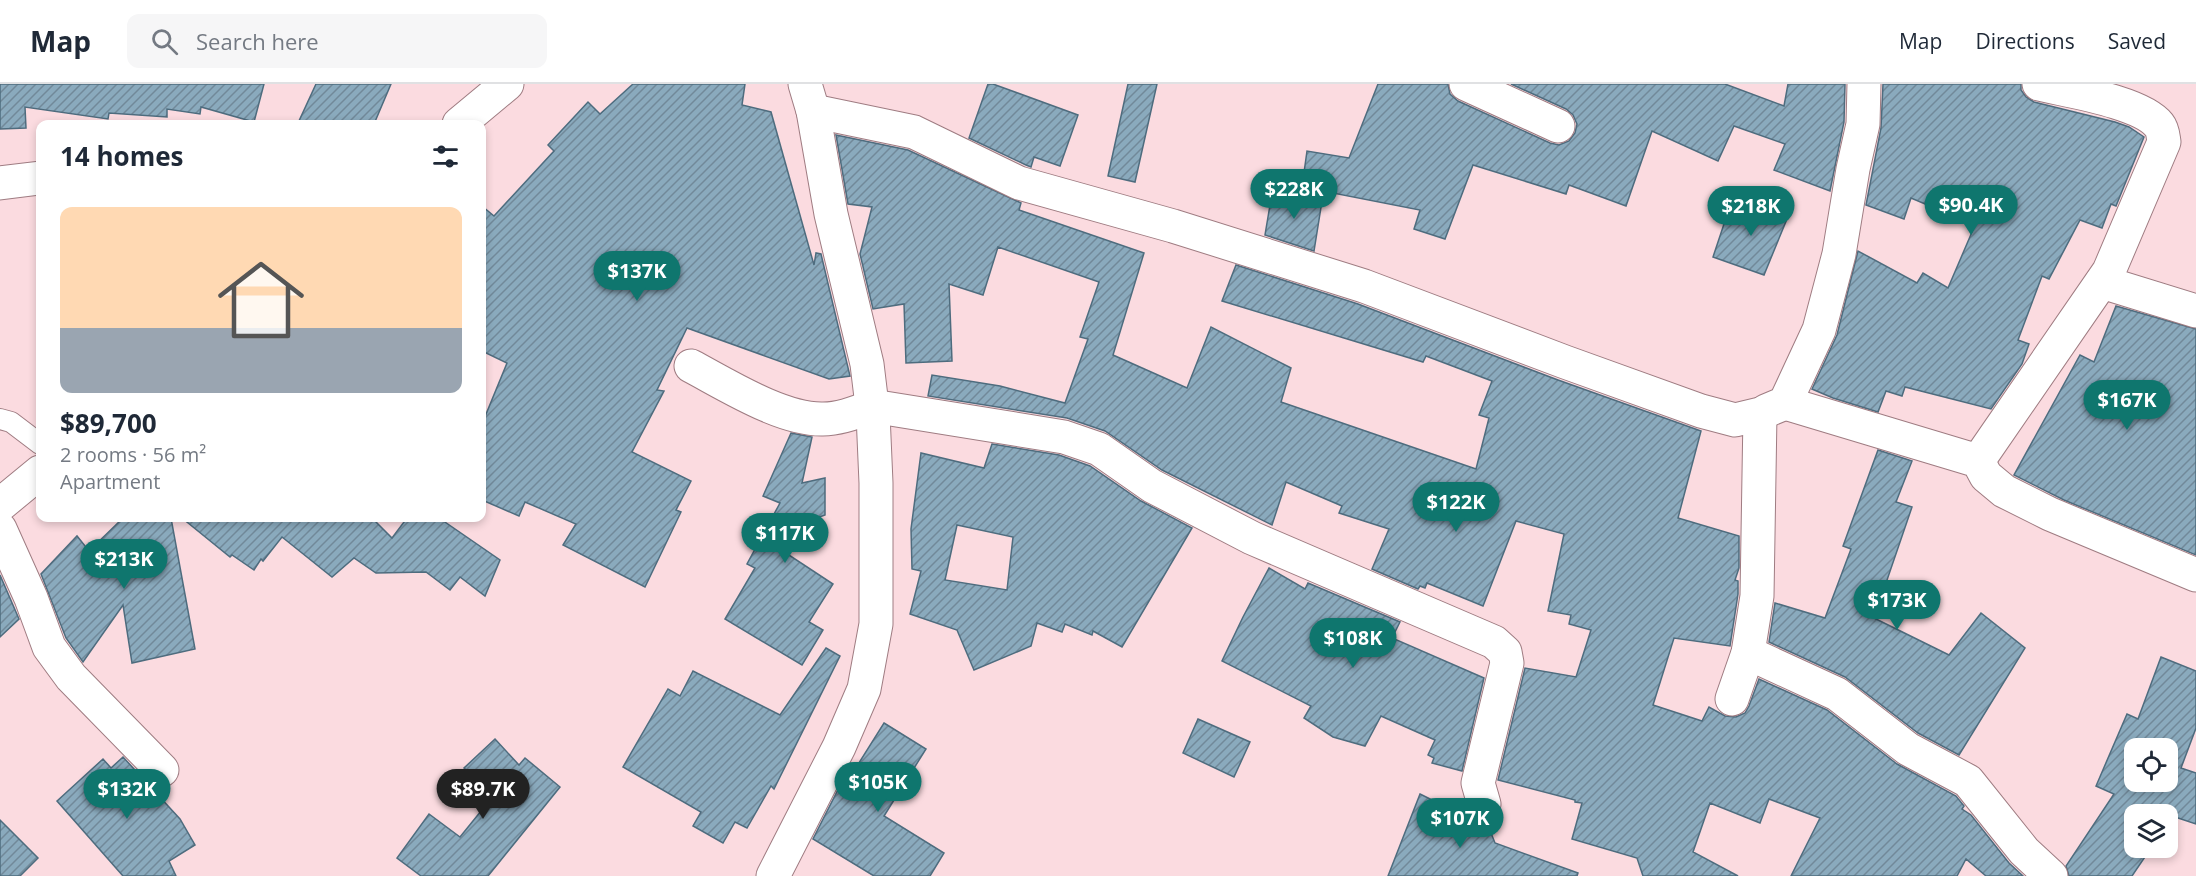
<!DOCTYPE html>
<meta charset="utf-8">
<style>
:root{--surface:#fff;--page:#f6f6f7;--text:#1f2937;--muted:#747a83;--line:#e0e1e3;--accent:#0f766e}
body{margin:0;font-family:"Open Sans",sans-serif;background:var(--page);color:var(--text);height:100vh;display:flex;flex-direction:column;font-size:22px;white-space:nowrap}
*{box-sizing:border-box;margin:0}
p{font-size:20px;color:var(--muted)}
.icon{flex:none;width:33px;height:33px;fill:none;stroke:currentColor;stroke-width:2;stroke-linecap:round;stroke-linejoin:round}
.map{position:relative;flex:1;overflow:hidden}
.sheet{position:absolute;left:36px;top:36px;width:450px;height:402px;display:flex;flex-direction:column;background:var(--surface);border-radius:12px;box-shadow:0 3px 9px #0003}
.sheet>*{flex:none}
.controls{position:absolute;left:2124px;top:654px;display:grid;gap:12px}
.controls a{display:grid;place-items:center;width:54px;height:54px;border-radius:12px;background:var(--surface);box-shadow:0 3px 9px #0003;font-size:30px}
.price{position:absolute;translate:-50% -51px;padding:0 14px;border-radius:21px;background:var(--accent);color:#fff;font-size:20px;line-height:39px;filter:drop-shadow(0 2px 3px #0008)}
.price::after{content:'';position:absolute;left:50%;top:36px;width:18px;height:14px;margin-left:-9px;background:inherit;clip-path:polygon(0 0,100% 0,50% 100%)}
.price.selected{background:#222;color:#fff}
ul{padding:0;list-style:none}
li{display:grid;align-content:center;gap:12px;height:318px;padding:0 24px}
li+li{border-top:2px solid var(--line)}
li span{display:grid;place-items:center;height:186px;border-radius:12px;color:#555}
li>.icon{margin-inline-start:auto}
span .icon{width:108px;height:108px;fill:#fffc;stroke-width:1}
li b{font-size:26px}
h2{display:flex;justify-content:space-between;align-items:center;height:72px;padding:0 24px;font-size:26px}
header{display:flex;align-items:center;gap:36px;box-sizing:border-box;height:84px;padding:0 30px;background:var(--surface);border-bottom:2px solid var(--line)}
header strong{font-size:28px}
nav{display:flex;gap:33px;margin-inline-start:auto;font-size:21px}
.search{width:420px;height:54px;background:var(--page);display:flex;align-items:center;gap:15px;box-sizing:border-box;padding:0 21px;border-radius:12px;color:var(--muted);font-size:22px}
.map>svg:first-child{display:block}
</style>
<header>
<strong>Map</strong>
<div class="search"><svg class="icon" aria-label="search" viewBox="0 0 24 24"><circle cx="10" cy="10" r="6"/><path d="M15 15l6 6"/></svg>Search here</div>
<nav><a>Map</a><a>Directions</a><a>Saved</a></nav>
</header>
<div class="map">
<svg width="2196" height="792" viewBox="0 0 2196 792">
<defs>
<pattern id="building-hatch" width="6" height="6" patternUnits="userSpaceOnUse" patternTransform="scale(1.5)"><rect width="6" height="6" fill="#8aaabd"/><path d="M-1 1l2-2M0 6l6-6M5 7l2-2" fill="none" stroke="#718999"/></pattern>
</defs>
<rect width="100%" height="100%" fill="#fbdbe0"/>
<g fill="url(#building-hatch)" stroke="#4e6c7e" stroke-width="1.5" fill-rule="evenodd">
<path d="M 0,0 L 264,0 L 254,38 L 201,23 L 200,30 L 167,25 L 167,33 L 109,29 L 108,35 L 25,23 L 26,44 L 0,45 Z"/>
<path d="M 316,0 L 391,0 L 374,40 L 319,40 L 299,37 Z"/>
<path d="M 633,0 L 745,0 L 742,21 L 771,28 L 814,181 L 816,169 L 821,170 L 850,292 L 829,295 L 687,244 L 657,306 L 664,307 L 632,368 L 691,397 L 676,426 L 681,428 L 645,503 L 563,461 L 576,440 L 525,418 L 519,432 L 482,416 L 482,340 L 507,279 L 482,267 L 482,122 L 494,132 L 554,67 L 548,61 L 588,18 L 600,30 Z"/>
<path d="M 988,0 L 993,0 L 1078,31 L 1060,82 L 1034,73 L 1031,83 L 1026,81 L 969,54 Z"/>
<path d="M 1128,0 L 1157,0 L 1135,98 L 1108,92 Z"/>
<path d="M 1378,0 L 1448,0 L 1450,10 L 1458,17 L 1550,59 L 1559,61 L 1569,57 L 1575,49 L 1577,40 L 1573,31 L 1566,25 L 1511,0 L 1725,0 L 1784,22 L 1788,0 L 1845,0 L 1844,38 L 1830,107 L 1774,86 L 1785,60 L 1734,42 L 1718,77 L 1652,47 L 1626,122 L 1569,101 L 1566,110 L 1473,81 L 1445,155 L 1414,145 L 1420,126 L 1302,103 L 1307,67 L 1349,74 Z"/>
<path d="M 1883,0 L 2021,0 L 2021,6 L 2026,13 L 2034,18 L 2115,38 L 2129,43 L 2144,53 L 2116,122 L 2111,120 L 2102,144 L 2080,136 L 2049,195 L 2042,192 L 2018,256 L 2029,260 L 2022,280 L 1991,325 L 1905,303 L 1902,312 L 1886,307 L 1878,328 L 1833,314 L 1812,305 L 1837,251 L 1858,167 L 1917,199 L 1923,189 L 1948,204 L 1975,141 L 1911,114 L 1904,135 L 1866,121 L 1881,44 Z"/>
<path d="M 836,51 L 908,66 L 1021,119 L 1019,126 L 1144,169 L 1113,271 L 1187,304 L 1211,243 L 1291,284 L 1281,318 L 1476,385 L 1489,334 L 1479,331 L 1492,297 L 1426,272 L 1423,278 L 1222,217 L 1236,181 L 1358,220 L 1558,296 L 1701,347 L 1678,434 L 1739,452 L 1739,484 L 1735,496 L 1738,497 L 1738,510 L 1730,562 L 1674,554 L 1653,621 L 1702,637 L 1709,623 L 1725,632 L 1736,633 L 1745,629 L 1749,622 L 1759,595 L 1827,626 L 1897,680 L 1956,712 L 1964,722 L 1962,725 L 1971,731 L 2009,779 L 2023,792 L 1986,792 L 1966,775 L 1957,792 L 1791,792 L 1820,734 L 1769,715 L 1760,739 L 1710,719 L 1693,768 L 1738,792 L 1643,792 L 1637,774 L 1572,755 L 1582,719 L 1575,718 L 1575,716 L 1498,696 L 1525,584 L 1576,593 L 1591,546 L 1569,540 L 1571,531 L 1548,527 L 1564,450 L 1516,437 L 1483,522 L 1427,499 L 1425,504 L 1420,502 L 1418,505 L 1372,485 L 1389,445 L 1339,429 L 1342,422 L 1286,398 L 1272,441 L 1162,386 L 1105,347 L 1067,334 L 928,312 L 932,291 L 1000,302 L 1065,319 L 1088,255 L 1080,253 L 1099,198 L 998,163 L 983,211 L 949,200 L 952,277 L 906,279 L 904,220 L 873,225 L 860,170 L 872,123 L 848,120 Z"/>
<path d="M 1272,109 L 1322,117 L 1314,167 L 1265,151 Z"/>
<path d="M 1762,116 L 1789,130 L 1764,191 L 1713,173 L 1730,122 L 1756,131 Z"/>
<path d="M 2116,222 L 2196,245 L 2196,471 L 2064,416 L 2014,391 L 2080,271 L 2094,278 Z"/>
<path d="M 791,349 L 812,353 L 802,399 L 825,394 L 825,431 L 763,454 L 833,500 L 809,538 L 823,546 L 802,581 L 725,535 L 755,484 L 747,480 L 780,419 L 763,412 Z"/>
<path d="M 992,360 L 1059,371 L 1090,382 L 1141,417 L 1192,444 L 1122,563 L 1093,547 L 1092,551 L 1065,540 L 1062,548 L 1037,539 L 1031,562 L 974,586 L 957,546 L 910,530 L 921,487 L 912,485 L 911,445 L 921,369 L 984,384 ZM 957,441 L 1013,453 L 1007,506 L 945,496 Z"/>
<path d="M 1878,366 L 1912,377 L 1896,418 L 1912,423 L 1874,534 L 1949,571 L 1981,529 L 2025,564 L 1959,671 L 1918,649 L 1845,593 L 1769,558 L 1775,519 L 1825,534 L 1851,465 L 1843,462 Z"/>
<path d="M 123,434 L 171,434 L 195,565 L 132,579 L 123,521 L 83,578 L 66,554 L 41,490 L 77,452 L 89,467 Z"/>
<path d="M 182,434 L 372,434 L 392,454 L 407,434 L 439,434 L 500,476 L 485,512 L 460,493 L 450,506 L 426,488 L 376,489 L 354,474 L 332,493 L 282,453 L 263,477 L 261,475 L 254,486 L 232,471 L 230,473 Z"/>
<path d="M 1269,484 L 1305,505 L 1308,499 L 1400,538 L 1392,554 L 1484,594 L 1462,687 L 1432,679 L 1434,674 L 1428,671 L 1435,656 L 1381,632 L 1365,662 L 1333,653 L 1304,634 L 1311,622 L 1222,577 L 1243,533 Z"/>
<path d="M 0,491 L 19,535 L 0,553 Z"/>
<path d="M 826,564 L 840,572 L 774,705 L 771,702 L 747,744 L 735,738 L 723,759 L 693,742 L 701,728 L 623,683 L 668,605 L 680,612 L 693,587 L 780,631 Z"/>
<path d="M 2161,573 L 2196,587 L 2196,644 L 2181,684 L 2196,689 L 2196,740 L 2172,732 L 2168,739 L 2168,730 L 2134,730 L 2134,764 L 2151,764 L 2132,792 L 2069,792 L 2066,782 L 2114,710 L 2096,702 L 2127,630 L 2138,635 ZM 2134,664 L 2168,664 L 2168,698 L 2134,698 Z"/>
<path d="M 1198,635 L 1250,658 L 1234,693 L 1183,669 Z"/>
<path d="M 884,639 L 926,665 L 884,732 L 944,769 L 930,792 L 874,792 L 813,755 L 848,686 L 852,690 Z"/>
<path d="M 495,655 L 519,681 L 525,674 L 560,703 L 488,792 L 421,792 L 397,774 L 429,730 L 460,753 L 494,711 L 464,684 Z"/>
<path d="M 123,673 L 180,735 L 195,761 L 169,777 L 176,792 L 123,792 L 57,717 L 103,675 L 111,684 Z"/>
<path d="M 1420,710 L 1489,744 L 1495,759 L 1578,789 L 1577,792 L 1388,792 Z"/>
<path d="M 0,736 L 38,774 L 20,792 L 0,792 Z"/>
</g>
<g fill="none" stroke-linecap="round" stroke-linejoin="round">
<defs>
<path id="lane" d="M 0,335 L 11,338 L 40,360"/>
<g id="street">
<path d="M 1466,0 L 1558,42"/>
<path d="M 813,27 L 914,48 L 1019,99 L 1173,142 L 1364,202 L 1565,278 L 1701,327 L 1735,336 L 1760,330 L 1757,512 L 1748,569 L 1732,615"/>
<path d="M 0,99 L 40,94"/>
<path d="M 2102,198 L 2196,227"/>
<path d="M 691,282 C 727,301 782,336 823,335 C 840,335 856,329 872,322 L 1064,353 L 1099,365 L 1152,402 L 1252,454 L 1494,558 L 1505,568 L 1507,579 L 1478,699 L 1484,720"/>
<path d="M 1785,319 L 1978,377 L 1986,392 L 2004,407 L 2050,430 L 2196,491"/>
<path d="M 1766,327 L 1785,319 L 1819,246 L 1839,170 L 1853,85 L 1863,40 L 1864,0"/>
<path d="M 1978,377 L 2109,187 L 2164,58 C 2163,52 2163,46 2159,41 C 2141,18 2068,7 2039,0"/>
<path d="M 0,445 L 31,514 L 49,563 L 71,593 L 162,686"/>
<path d="M 1748,569 L 1837,610 L 1908,665 L 1968,697 L 2024,767 L 2051,792"/>
<path d="M 773,792 L 839,663 L 864,605 L 876,540 L 876,399 L 873,330 L 867,280 L 831,130 L 813,27 L 805,0"/>
</g>
<g id="secondary">
<path d="M 459,40 L 507,0"/>
<path d="M 0,421 L 40,388"/>
</g>
</defs>
<use href="#lane" stroke="#9f7c82" stroke-width="22"/>
<use href="#street" stroke="#9f7c82" stroke-width="35"/>
<use href="#secondary" stroke="#9f7c82" stroke-width="35"/>
<use href="#lane" stroke="#fff" stroke-width="20"/>
<use href="#street" stroke="#fff" stroke-width="33"/>
<use href="#secondary" stroke="#fff" stroke-width="33"/>
</g>
</svg>
<div class="controls">
<a><svg class="icon" aria-label="locate" viewBox="0 0 24 24"><circle cx="12" cy="12" r="6"/><path d="M12 2v4M12 18v4M2 12h4M18 12h4"/></svg></a>
<a><svg class="icon" aria-label="layers" viewBox="0 0 24 24"><path d="M12 4l9 5-9 5-9-5zM3 14l9 5 9-5"/></svg></a>
</div>
<b class="price" style="left:1294px;top:136px">$228K</b>
<b class="price" style="left:1971px;top:152px">$90.4K</b>
<b class="price" style="left:1751px;top:153px">$218K</b>
<b class="price" style="left:637px;top:218px">$137K</b>
<b class="price" style="left:2127px;top:347px">$167K</b>
<b class="price" style="left:1456px;top:449px">$122K</b>
<b class="price" style="left:785px;top:480px">$117K</b>
<b class="price" style="left:124px;top:506px">$213K</b>
<b class="price" style="left:1897px;top:547px">$173K</b>
<b class="price" style="left:1353px;top:585px">$108K</b>
<b class="price" style="left:878px;top:729px">$105K</b>
<b class="price" style="left:127px;top:736px">$132K</b>
<b class="price selected" style="left:483px;top:736px">$89.7K</b>
<b class="price" style="left:1460px;top:765px">$107K</b>
<section class="sheet">
<h2>14 homes<svg class="icon" aria-label="filters" viewBox="0 0 24 24"><path d="M4 7h16M4 17h16"/><circle cx="9" cy="7" r="2"/><circle cx="15" cy="17" r="2"/></svg></h2>
<ul>
<li><span style="background:linear-gradient(#ffd9b3 65%,#9aa5b1 0)"><svg class="icon" aria-label="home" viewBox="0 0 24 24"><path d="M3 11l9-7 9 7M6 9v11h12V9"/></svg></span><div><b>$89,700</b><p>2 rooms · 56 m²</p><p>Apartment</p></div></li>
</ul>
</section>
</div>
